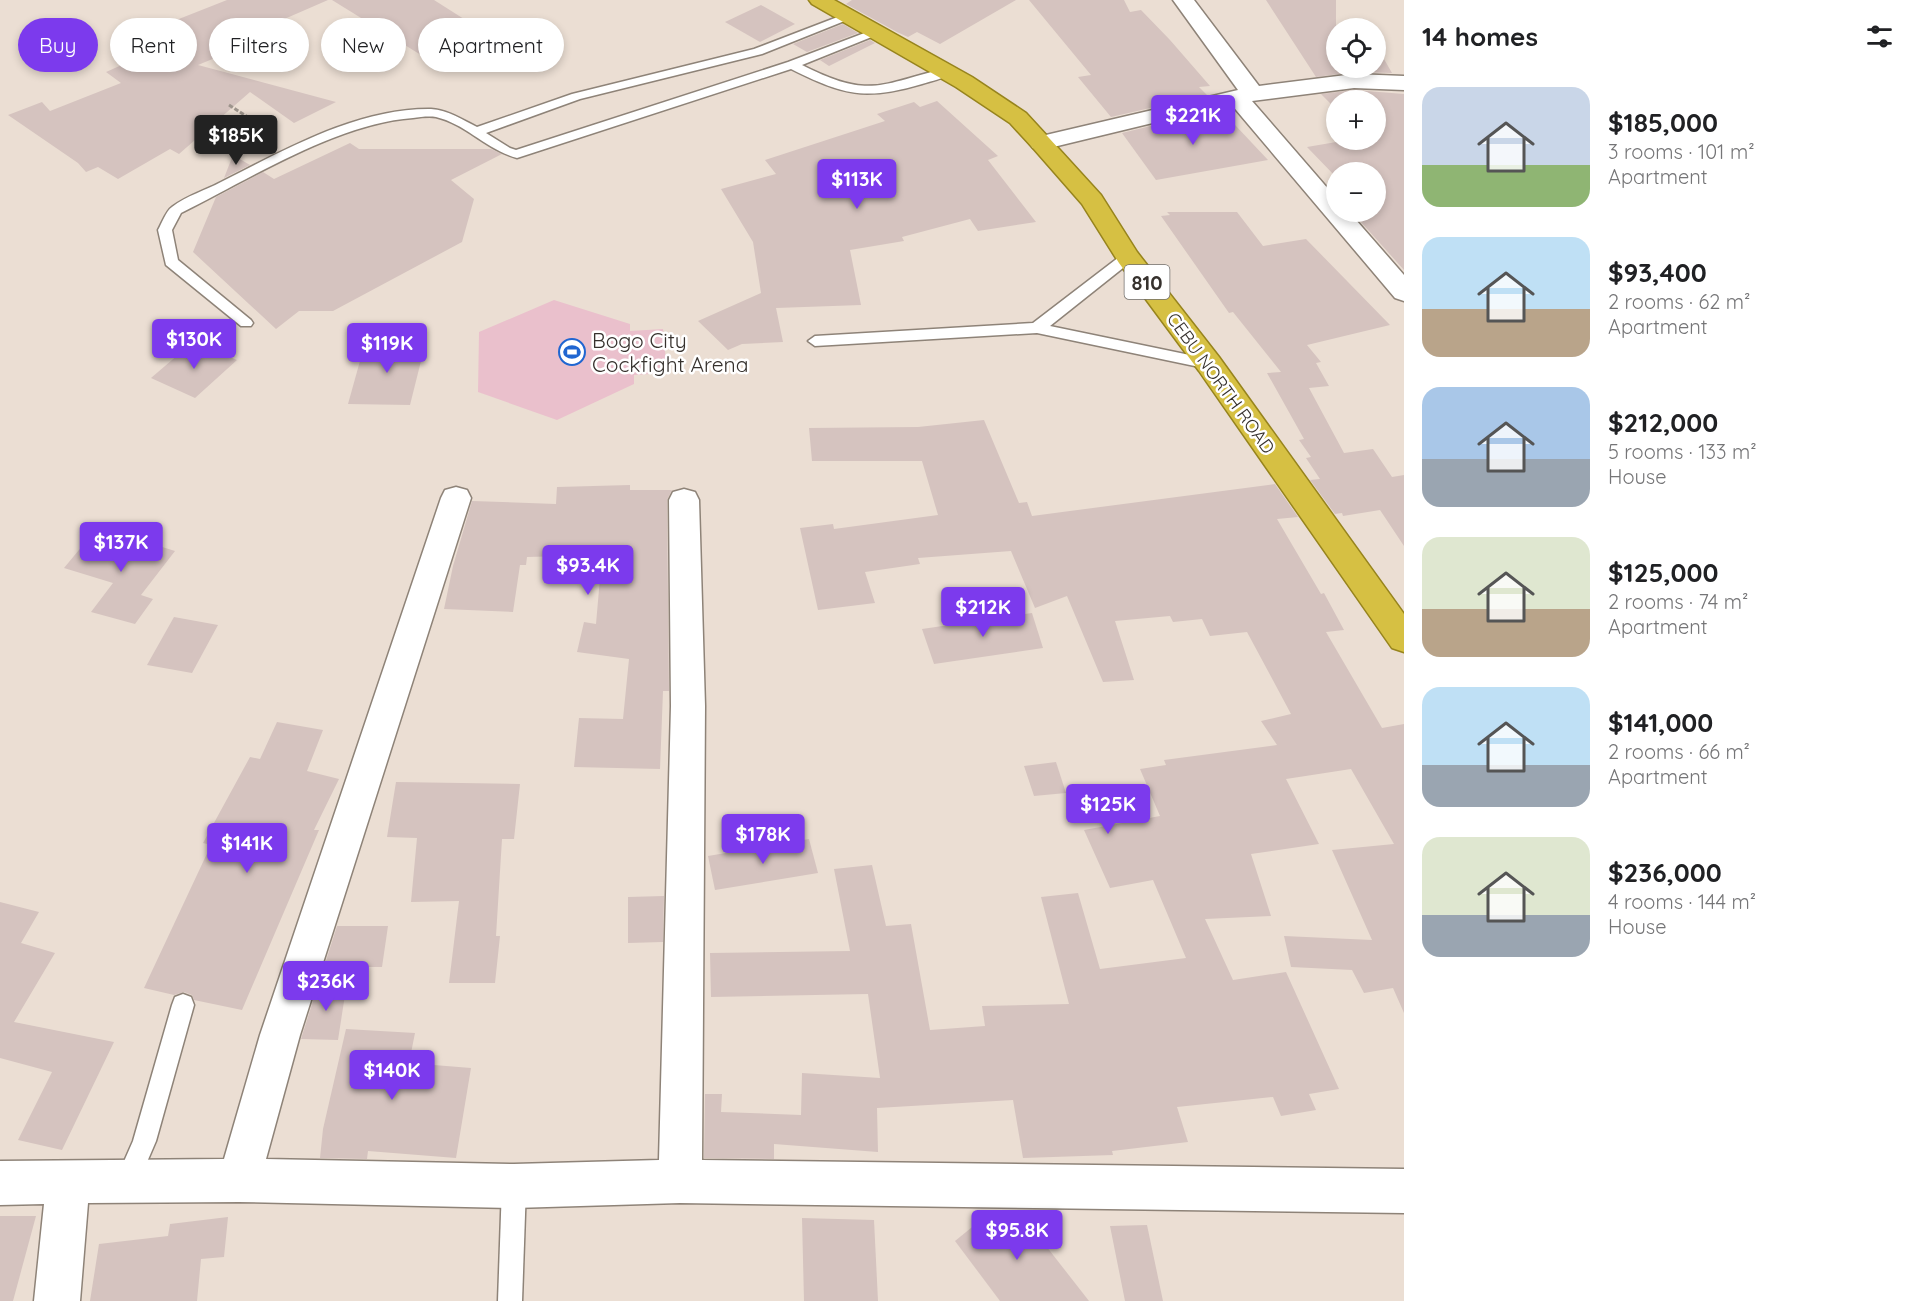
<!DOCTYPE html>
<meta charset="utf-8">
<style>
:root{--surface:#fff;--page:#f6f6f6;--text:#202124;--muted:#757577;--accent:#7c3aed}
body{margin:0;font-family:Quicksand,sans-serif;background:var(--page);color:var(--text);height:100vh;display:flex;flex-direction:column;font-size:22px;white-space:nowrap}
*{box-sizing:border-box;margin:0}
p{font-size:20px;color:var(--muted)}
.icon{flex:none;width:33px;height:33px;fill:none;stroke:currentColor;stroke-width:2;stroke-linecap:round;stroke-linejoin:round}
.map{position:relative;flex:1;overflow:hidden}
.drawer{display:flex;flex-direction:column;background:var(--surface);width:510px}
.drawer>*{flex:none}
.top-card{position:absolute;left:18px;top:18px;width:570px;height:54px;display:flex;gap:12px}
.tools{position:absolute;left:1326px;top:18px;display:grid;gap:12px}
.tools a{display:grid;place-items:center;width:60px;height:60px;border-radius:50%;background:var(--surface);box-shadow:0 3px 9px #0003;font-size:30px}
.price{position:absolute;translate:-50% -51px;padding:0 14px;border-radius:6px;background:var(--accent);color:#fff;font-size:20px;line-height:39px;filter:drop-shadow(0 2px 3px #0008)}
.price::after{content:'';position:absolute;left:50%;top:36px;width:18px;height:14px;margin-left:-9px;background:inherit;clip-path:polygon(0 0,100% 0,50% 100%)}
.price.on{background:#222;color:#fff}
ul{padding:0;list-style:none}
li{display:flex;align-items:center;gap:18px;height:150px;padding:0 18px}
li span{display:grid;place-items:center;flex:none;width:168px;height:120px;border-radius:18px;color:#555}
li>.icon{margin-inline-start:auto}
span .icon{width:72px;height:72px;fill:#fffc;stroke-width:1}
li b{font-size:26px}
h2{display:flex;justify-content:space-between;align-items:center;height:72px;padding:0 18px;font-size:26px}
.tag{padding:0 21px;border-radius:27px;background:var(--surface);box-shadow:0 3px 9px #0003;font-size:21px;line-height:54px}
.tag.on{background:var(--accent);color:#fff}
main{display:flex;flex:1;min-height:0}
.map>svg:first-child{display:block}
</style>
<main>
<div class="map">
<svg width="1404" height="1301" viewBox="0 0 1404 1301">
<rect width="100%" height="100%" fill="#ebded3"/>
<path fill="#eac0cc" d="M 554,300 L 630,324 L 630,331 L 663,329 L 667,373 L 634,375 L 634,384 L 557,420 L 478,392 L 479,332 Z"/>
<g fill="#d5c3bf">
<path d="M 227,0 L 328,0 L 227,44 L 234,50 L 198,65 L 336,102 L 294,123 L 250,92 L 179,154 L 170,149 L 118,179 L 98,167 L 86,172 L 78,163 L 8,115 L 42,102 L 50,111 L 121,83 L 106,72 L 171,43 L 151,30 Z"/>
<path d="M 332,0 L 434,0 L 475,26 L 421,55 Z"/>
<path d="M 852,0 L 1016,0 L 940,44 L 917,32 L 908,37 L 897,32 L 846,4 Z"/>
<path d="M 1029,0 L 1124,0 L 1130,12 L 1141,10 L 1170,40 L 1210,86 L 1199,87 L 1207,95 L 1111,117 L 1078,77 L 1091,75 Z"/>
<path d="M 1266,0 L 1336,0 L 1336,68 L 1376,68 L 1376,59 L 1384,59 L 1392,73 L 1354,72 L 1316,77 Z"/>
<path d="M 761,5 L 795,24 L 760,42 L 725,22 Z"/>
<path d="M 843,24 L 858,33 L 807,52 L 793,44 Z"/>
<path d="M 870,40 L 875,43 L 829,66 L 820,60 Z"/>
<path d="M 1354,90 L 1404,94 L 1404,270 L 1352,212 L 1376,212 L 1376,172 L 1336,172 L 1336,177 L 1307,147 L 1348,140 L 1376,140 L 1376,100 L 1336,100 L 1336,109 L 1321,94 Z"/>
<path d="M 937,101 L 998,156 L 988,160 L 1036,222 L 978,231 L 970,219 L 902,237 L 904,241 L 850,250 L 861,305 L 776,308 L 783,342 L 742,344 L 728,350 L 698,321 L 761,293 L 753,242 L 721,189 L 776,174 L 765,160 L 885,121 L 877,114 L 914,102 L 920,107 Z"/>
<path d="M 1220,109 L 1268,160 L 1156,180 L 1122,133 Z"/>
<path d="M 350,143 L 359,149 L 491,149 L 502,154 L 451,180 L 474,199 L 462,242 L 333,311 L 299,311 L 276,329 L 193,252 L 216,197 L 263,172 L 274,179 Z"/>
<path d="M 233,155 L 250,165 L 224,178 Z"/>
<path d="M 1167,212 L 1237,212 L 1263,246 L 1306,239 L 1390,325 L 1307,345 L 1321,362 L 1316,363 L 1329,386 L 1309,388 L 1344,453 L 1373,449 L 1392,477 L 1404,475 L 1404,546 L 1380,510 L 1343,516 L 1342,513 L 1335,514 L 1310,480 L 1320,479 L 1306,458 L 1311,457 L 1299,440 L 1304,439 L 1267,373 L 1281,372 L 1233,312 L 1229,313 L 1161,216 L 1170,215 Z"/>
<path d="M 193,342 L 237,360 L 195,398 L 151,378 Z"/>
<path d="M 365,343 L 425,345 L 410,405 L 348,404 Z"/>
<path d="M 984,420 L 1019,503 L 1027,502 L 1032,516 L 1275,484 L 1298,517 L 1277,519 L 1321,594 L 1324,593 L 1344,630 L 1326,632 L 1382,728 L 1404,724 L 1404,1013 L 1393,988 L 1364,993 L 1352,970 L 1291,967 L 1284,936 L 1372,940 L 1332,850 L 1394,844 L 1351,769 L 1286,779 L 1319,844 L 1251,854 L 1271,916 L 1205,919 L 1233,980 L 1286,972 L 1339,1089 L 1309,1094 L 1316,1110 L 1281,1116 L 1273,1097 L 1177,1107 L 1188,1142 L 1112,1151 L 1113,1155 L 1023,1158 L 1013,1100 L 877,1108 L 878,1152 L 774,1144 L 774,1159 L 704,1158 L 705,1094 L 722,1094 L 721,1112 L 801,1115 L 802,1073 L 880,1078 L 868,994 L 711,997 L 710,953 L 850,951 L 834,869 L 872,865 L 886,926 L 911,924 L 930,1030 L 985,1026 L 982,1006 L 1069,1004 L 1041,897 L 1078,893 L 1100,969 L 1186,958 L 1153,880 L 1110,888 L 1084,830 L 1160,816 L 1140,769 L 1166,765 L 1164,760 L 1277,745 L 1261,721 L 1291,714 L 1247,632 L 1210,636 L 1202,619 L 1173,622 L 1170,616 L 1115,621 L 1134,680 L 1103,682 L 1067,596 L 1035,608 L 1011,551 L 918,558 L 920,564 L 865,572 L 875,603 L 818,610 L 800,528 L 833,524 L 834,529 L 938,515 L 922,461 L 812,461 L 809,428 L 918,427 Z"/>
<path d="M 630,485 L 630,490 L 672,490 L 667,500 L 669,691 L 663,691 L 660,769 L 574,767 L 579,718 L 623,719 L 629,659 L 577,652 L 584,622 L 596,624 L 602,555 L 527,557 L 526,565 L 520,565 L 513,612 L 444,609 L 453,566 L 472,501 L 556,504 L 557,487 Z"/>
<path d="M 93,533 L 136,545 L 140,540 L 175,551 L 141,595 L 153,599 L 135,624 L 91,612 L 113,583 L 64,568 Z"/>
<path d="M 1032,613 L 1043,648 L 934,664 L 922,629 Z"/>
<path d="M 174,617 L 218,625 L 192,673 L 147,665 Z"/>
<path d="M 277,722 L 323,730 L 307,771 L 339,779 L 314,830 L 319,830 L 242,1010 L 194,1000 L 192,995 L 184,992 L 174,995 L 144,988 L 211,845 L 203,843 L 250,757 L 260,759 Z"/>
<path d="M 1056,762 L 1066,793 L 1034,796 L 1024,766 Z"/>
<path d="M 396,782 L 520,784 L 514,839 L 502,839 L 496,936 L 500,936 L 495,983 L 449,983 L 459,901 L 411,902 L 417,838 L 387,837 Z"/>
<path d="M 809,839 L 818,873 L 715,890 L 708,856 Z"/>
<path d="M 664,896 L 663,942 L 628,943 L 628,897 Z"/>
<path d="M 0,902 L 39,912 L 21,943 L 55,953 L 14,1022 L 114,1042 L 62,1150 L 18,1140 L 52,1072 L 0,1058 Z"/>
<path d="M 337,926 L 388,926 L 382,967 L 324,967 Z"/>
<path d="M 319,982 L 347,982 L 338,1040 L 301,1039 Z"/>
<path d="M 346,1029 L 415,1033 L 409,1063 L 471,1068 L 456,1158 L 368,1151 L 367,1159 L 320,1158 L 323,1129 Z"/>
<path d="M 993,1210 L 1018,1210 L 1089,1301 L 1000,1301 L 955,1241 Z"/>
<path d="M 0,1216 L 36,1216 L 13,1301 L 0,1301 Z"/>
<path d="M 228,1217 L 224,1257 L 201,1259 L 197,1301 L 90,1301 L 99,1244 L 168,1236 L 170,1224 Z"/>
<path d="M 802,1218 L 874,1220 L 878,1301 L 804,1301 Z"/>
<path d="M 1147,1225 L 1163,1301 L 1125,1301 L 1110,1226 Z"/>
</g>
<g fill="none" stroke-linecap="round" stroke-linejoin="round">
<defs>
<g id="service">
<path d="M 848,13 L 852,14 L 852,18 L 762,54 L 580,99 L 486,133 L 510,148 L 516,150 L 788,62 L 875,29 L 879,30 L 879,34 L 802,65 C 869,99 879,85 946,68 L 952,72 C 945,79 931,81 922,84 C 865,101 843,95 791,69 L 517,158 C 487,150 466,124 436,117 C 429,116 420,117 413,118 C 338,123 249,179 181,213 L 172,230 L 178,260 L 251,320 L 253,323 L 251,326 L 241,326 L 166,265 L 158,230 C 162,223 166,211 172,207 C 186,196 206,190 221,182 C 285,150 357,108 431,109 C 448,110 463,120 477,127 L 572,94 L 754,49 Z"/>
<path d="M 1128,253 L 1135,257 L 1133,260 L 1050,326 L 1209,359 L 1214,360 L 1217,364 L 1214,368 L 1209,369 L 1037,333 L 815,346 L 808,341 L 815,336 L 1033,323 L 1123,254 Z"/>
<path d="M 183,994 L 191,997 L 194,1005 L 156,1141 L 135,1190 L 127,1194 L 119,1190 L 115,1182 L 133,1141 L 172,1005 L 175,997 Z"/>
<path d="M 514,1174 L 522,1178 L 526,1186 L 522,1301 L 498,1301 L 502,1186 L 506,1178 Z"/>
</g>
<g id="minor">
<path d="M 1173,0 L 1194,0 L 1259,86 L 1354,74 L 1404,76 L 1404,90 L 1354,88 L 1252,101 L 1336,198 L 1336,212 L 1349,212 L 1404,275 L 1404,301 L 1395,298 L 1231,104 L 1041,150 L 1033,148 L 1029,143 L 1033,138 L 1238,90 Z"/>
<path d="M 456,487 L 467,490 L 471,498 L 300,1035 L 266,1159 L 514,1164 L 659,1160 L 671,706 L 669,500 L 673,492 L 684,489 L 695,492 L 699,500 L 705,706 L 702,1160 L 1404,1169 L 1404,1213 L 680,1203 L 514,1208 L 239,1202 L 88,1203 L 80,1301 L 34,1301 L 44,1204 L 0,1205 L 0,1161 L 224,1159 L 260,1035 L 441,498 L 445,490 Z"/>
</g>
<path id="trunk" d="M 809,0 L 834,0 L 972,77 L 1026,113 L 1049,138 L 1101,195 L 1137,252 L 1219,357 L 1404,614 L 1404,652 L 1392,648 L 1199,371 L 1119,263 L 1082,204 L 1033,148 L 1010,123 L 956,87 L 812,4 Z"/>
</defs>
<use href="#service" stroke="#8e8378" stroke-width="3"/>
<use href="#minor" stroke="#8e8378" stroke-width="3"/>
<use href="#trunk" stroke="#97841d" stroke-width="3"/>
<path stroke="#9d948c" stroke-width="3" stroke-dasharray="4.5 2" stroke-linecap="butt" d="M 229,105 L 274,134"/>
<use href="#service" fill="#fff" fill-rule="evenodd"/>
<use href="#minor" fill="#fff" fill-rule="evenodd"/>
<use href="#trunk" fill="#d6c043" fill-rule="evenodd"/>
</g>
<defs>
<symbol id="stadium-ring" viewBox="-11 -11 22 22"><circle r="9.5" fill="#fff" stroke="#2066d1" stroke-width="1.5"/><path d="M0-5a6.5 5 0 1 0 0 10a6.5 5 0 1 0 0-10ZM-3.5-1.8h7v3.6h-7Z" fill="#2066d1"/></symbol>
</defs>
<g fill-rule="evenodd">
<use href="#stadium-ring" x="557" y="337" width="30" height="30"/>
</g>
<g text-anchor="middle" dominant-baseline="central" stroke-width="5" stroke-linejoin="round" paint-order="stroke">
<g font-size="18" fill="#36312d" stroke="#fff">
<text transform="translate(1221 383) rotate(54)">CEBU NORTH ROAD</text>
</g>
<rect fill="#fff" stroke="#726f6c" stroke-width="1.5" x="1124.5" y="265" width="45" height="34" rx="4.5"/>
<g font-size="20" font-weight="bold" fill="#36312d">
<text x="1147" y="282">810</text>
</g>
<g font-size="21" fill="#36312d" stroke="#fff" text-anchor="start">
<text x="592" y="340">Bogo City<tspan x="592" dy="24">Cockfight Arena</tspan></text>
</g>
</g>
</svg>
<div class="tools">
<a><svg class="icon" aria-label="locate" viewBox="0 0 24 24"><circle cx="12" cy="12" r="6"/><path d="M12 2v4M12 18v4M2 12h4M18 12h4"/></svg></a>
<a>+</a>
<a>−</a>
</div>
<b class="price" style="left:1193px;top:146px">$221K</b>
<b class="price on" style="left:236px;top:166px">$185K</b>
<b class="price" style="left:857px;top:210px">$113K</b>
<b class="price" style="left:194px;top:370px">$130K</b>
<b class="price" style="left:387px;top:374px">$119K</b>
<b class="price" style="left:121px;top:573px">$137K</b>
<b class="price" style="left:588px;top:596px">$93.4K</b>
<b class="price" style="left:983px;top:638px">$212K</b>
<b class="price" style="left:1108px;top:835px">$125K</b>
<b class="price" style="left:763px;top:865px">$178K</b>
<b class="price" style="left:247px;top:874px">$141K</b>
<b class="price" style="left:326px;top:1012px">$236K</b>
<b class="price" style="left:392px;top:1101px">$140K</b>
<b class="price" style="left:1017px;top:1261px">$95.8K</b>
<div class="top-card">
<a class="tag on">Buy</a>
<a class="tag">Rent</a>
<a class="tag">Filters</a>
<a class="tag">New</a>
<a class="tag">Apartment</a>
</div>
</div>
<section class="drawer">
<h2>14 homes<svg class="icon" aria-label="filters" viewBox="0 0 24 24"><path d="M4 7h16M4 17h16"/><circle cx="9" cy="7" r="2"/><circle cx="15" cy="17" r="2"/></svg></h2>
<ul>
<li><span style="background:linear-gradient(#c9d6e8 65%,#8fb573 0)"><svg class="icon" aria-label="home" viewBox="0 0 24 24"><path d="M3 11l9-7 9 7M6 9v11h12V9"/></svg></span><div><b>$185,000</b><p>3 rooms · 101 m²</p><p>Apartment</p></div></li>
<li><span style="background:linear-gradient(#bfe0f5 60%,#b9a48a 0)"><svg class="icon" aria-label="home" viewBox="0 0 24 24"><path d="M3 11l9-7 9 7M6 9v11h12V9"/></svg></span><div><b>$93,400</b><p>2 rooms · 62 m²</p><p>Apartment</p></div></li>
<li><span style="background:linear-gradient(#a9c7e8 60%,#9aa5b1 0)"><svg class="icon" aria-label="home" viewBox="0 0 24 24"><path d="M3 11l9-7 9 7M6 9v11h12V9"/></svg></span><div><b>$212,000</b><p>5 rooms · 133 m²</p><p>House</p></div></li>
<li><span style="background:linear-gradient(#dfe7d0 60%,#b9a48a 0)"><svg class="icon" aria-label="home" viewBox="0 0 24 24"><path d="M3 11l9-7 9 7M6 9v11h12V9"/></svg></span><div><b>$125,000</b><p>2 rooms · 74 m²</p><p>Apartment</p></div></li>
<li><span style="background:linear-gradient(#bfe0f5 65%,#9aa5b1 0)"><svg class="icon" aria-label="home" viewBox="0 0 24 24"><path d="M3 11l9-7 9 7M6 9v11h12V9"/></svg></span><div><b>$141,000</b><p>2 rooms · 66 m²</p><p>Apartment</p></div></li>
<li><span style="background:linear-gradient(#dfe7d0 65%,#9aa5b1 0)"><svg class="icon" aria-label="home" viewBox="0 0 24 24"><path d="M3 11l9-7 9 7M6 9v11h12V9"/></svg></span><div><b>$236,000</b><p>4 rooms · 144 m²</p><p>House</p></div></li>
</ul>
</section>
</main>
